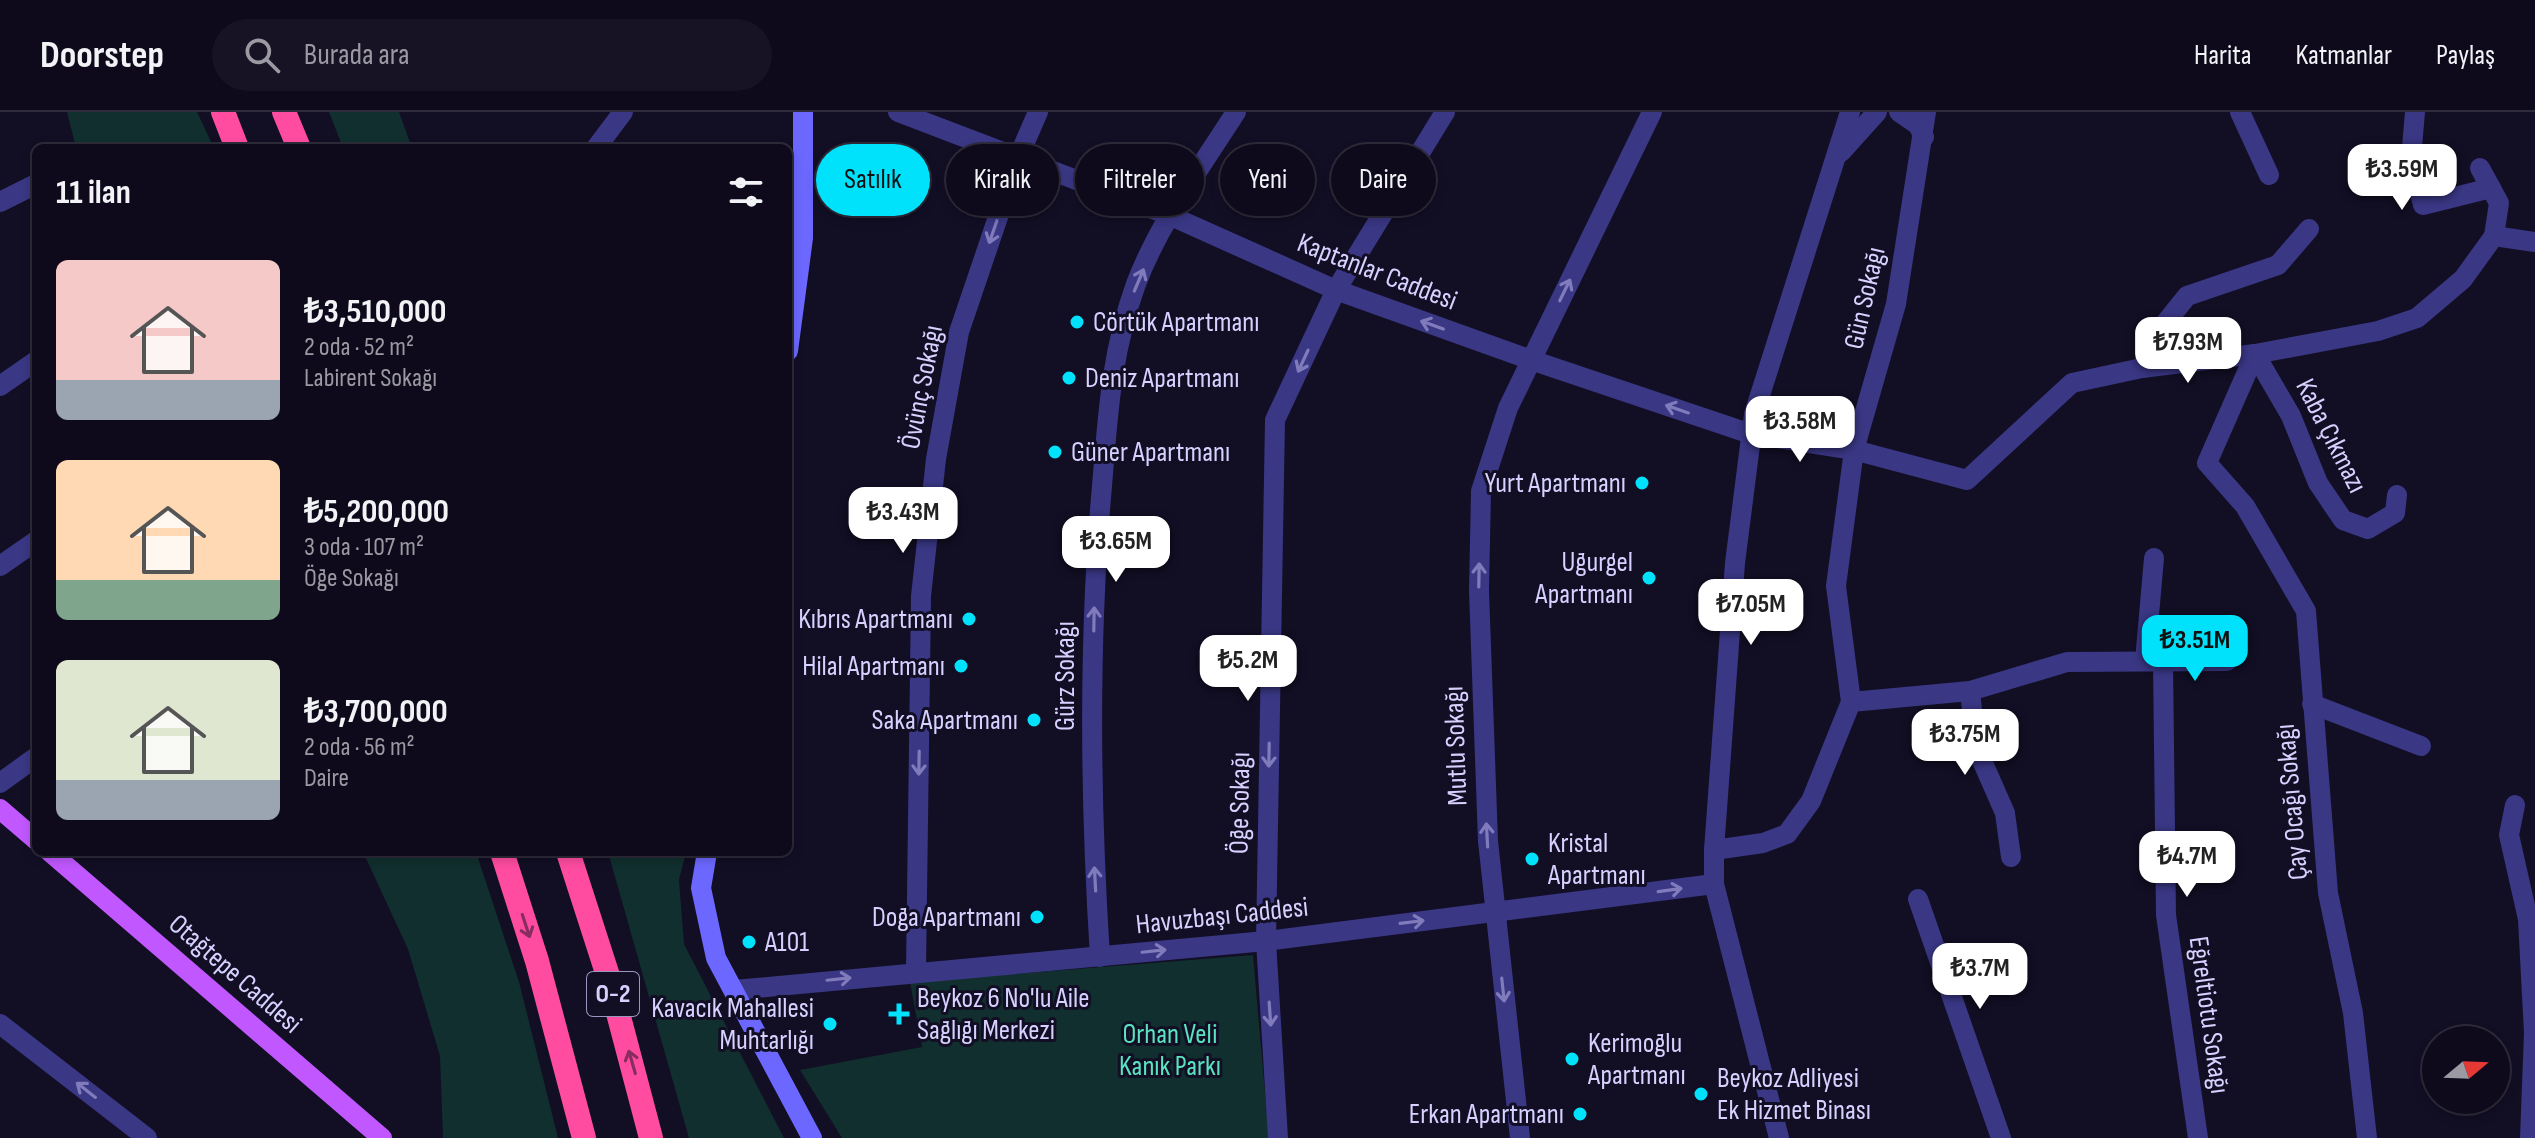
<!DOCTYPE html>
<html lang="tr">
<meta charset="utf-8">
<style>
:root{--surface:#0e0a1b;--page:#171324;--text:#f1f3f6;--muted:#9b9aa3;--line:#2e2b3a;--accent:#00e2fc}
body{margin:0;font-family:"Sofia Sans Condensed",sans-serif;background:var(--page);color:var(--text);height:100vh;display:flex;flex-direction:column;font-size:30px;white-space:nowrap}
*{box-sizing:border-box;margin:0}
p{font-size:26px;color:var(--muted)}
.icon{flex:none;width:44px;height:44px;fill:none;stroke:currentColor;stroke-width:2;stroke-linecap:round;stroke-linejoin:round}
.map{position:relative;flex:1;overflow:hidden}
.drawer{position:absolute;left:32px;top:32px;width:760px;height:712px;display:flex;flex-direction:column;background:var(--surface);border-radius:12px;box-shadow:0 4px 12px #0003,0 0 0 2px var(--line)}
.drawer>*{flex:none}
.hud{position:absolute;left:816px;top:32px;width:760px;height:72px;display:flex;gap:16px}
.needle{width:52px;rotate:71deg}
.fabs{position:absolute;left:2422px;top:914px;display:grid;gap:16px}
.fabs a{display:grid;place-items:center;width:88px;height:88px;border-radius:50%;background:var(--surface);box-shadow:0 4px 12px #0003,0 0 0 2px var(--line);font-size:40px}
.price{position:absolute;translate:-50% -68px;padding:0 18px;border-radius:16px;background:#fff;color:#222;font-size:26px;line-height:52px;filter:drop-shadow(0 2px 4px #0008)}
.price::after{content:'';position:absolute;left:50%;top:48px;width:24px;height:18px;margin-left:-12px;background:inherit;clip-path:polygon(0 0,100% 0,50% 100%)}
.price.selected{background:var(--accent);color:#111}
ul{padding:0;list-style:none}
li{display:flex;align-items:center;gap:24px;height:200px;padding:0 24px}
li span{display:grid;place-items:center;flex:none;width:224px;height:160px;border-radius:12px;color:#555}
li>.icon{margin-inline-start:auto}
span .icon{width:96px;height:96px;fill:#fffc;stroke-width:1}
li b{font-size:34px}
h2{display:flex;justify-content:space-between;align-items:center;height:96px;padding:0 24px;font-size:34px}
.chip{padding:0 28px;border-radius:36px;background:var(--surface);box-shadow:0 4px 12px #0003,0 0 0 2px var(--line);font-size:28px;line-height:72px}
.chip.selected{background:var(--accent);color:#111}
header{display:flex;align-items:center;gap:48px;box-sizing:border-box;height:112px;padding:0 40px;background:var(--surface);border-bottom:2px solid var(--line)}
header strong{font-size:38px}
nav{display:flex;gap:44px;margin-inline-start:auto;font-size:28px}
.search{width:560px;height:72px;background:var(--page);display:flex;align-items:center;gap:20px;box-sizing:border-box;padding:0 28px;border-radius:44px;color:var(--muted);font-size:30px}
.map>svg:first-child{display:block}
</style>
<header>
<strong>Doorstep</strong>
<div class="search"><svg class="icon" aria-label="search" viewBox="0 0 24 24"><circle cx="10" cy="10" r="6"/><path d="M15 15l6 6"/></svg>Burada ara</div>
<nav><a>Harita</a><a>Katmanlar</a><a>Paylaş</a></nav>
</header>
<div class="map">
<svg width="2535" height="1026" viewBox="0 0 2535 1026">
<rect width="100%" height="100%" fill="#120e24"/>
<g fill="#102f2e">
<path d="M 67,0 L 197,0 L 214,36 L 76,36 Z"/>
<path d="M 329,0 L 399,0 L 412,36 L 343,36 Z"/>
<path d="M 363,740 L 476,740 L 519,870 L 558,1026 L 443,1026 L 440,944 L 408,837 Z"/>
<path d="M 608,740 L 686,740 L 679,768 L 684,832 L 784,1026 L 689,1026 Z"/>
<path d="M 1253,843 L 1269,1026 L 842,1026 L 800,958 L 922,935 L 910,870 Z"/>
</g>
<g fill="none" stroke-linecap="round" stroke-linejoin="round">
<g stroke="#3a3785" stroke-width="20">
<path d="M 898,0 L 1171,104 L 1336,178 L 1531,248 L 1751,322 L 1854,338 L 1967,368 L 2072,271 L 2142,256 L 2255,242 L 2378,219 L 2417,206 L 2463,167 L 2494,124 L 2535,130"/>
<path d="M 1899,0 L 1918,13 L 1924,25"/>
<path d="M 2240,0 L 2269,63"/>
<path d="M 2415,0 L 2411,47 L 2423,93 L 2491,76"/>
<path d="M 596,36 L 623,0"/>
<path d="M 2480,56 L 2499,91 L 2494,124"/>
<path d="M 0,90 L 36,72"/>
<path d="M 2255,242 L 2207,351 L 2245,394 L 2306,499 L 2328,781 L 2353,901 L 2367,1026"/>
<path d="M 2255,242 L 2291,304 L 2318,371 L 2343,408 L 2368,417 L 2395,401 L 2397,383"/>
<path d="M 2142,256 L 2155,224 L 2187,184 L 2278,153 L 2309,117"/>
<path d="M 0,274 L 36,249"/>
<path d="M 2145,549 L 2154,446"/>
<path d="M 2163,549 L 2166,803 L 2198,1026"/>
<path d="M 1970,579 L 1976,635 L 2005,701 L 2011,745"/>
<path d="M 1851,590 L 1970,579 L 2067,550 L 2227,549"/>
<path d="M 2312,592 L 2421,634"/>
<path d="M 0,671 L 36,645"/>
<path d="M 2515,693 L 2509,723 L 2528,807 L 2534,921 L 2530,1026"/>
<path d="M 1714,738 L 1763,731 L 1787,722 L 1811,689 L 1851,590 L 1836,474 L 1854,338 L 1896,192 L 1926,0"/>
<path d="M 1918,787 L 2001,1026"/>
<path d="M 1100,845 C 1090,688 1088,530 1102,374 C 1108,302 1111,241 1136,172 C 1159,111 1201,55 1236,0"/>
<path d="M 916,859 L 921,484 L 936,347 L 959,220 L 1018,46 L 1038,0"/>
<path d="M 734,878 L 1266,829 L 1714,772"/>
<path d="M 0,912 L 147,1026"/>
<path d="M 1278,1026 L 1266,829 L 1275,308 L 1336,178 L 1445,0"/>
<path d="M 1520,1026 L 1488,729 L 1479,479 L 1481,379 L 1508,296 L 1652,0"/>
</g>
<g stroke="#3a3785" stroke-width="20">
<path d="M 1841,40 L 1877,0"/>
<path d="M 0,454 L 36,429"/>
<path d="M 1779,1026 L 1714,772 L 1714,738 L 1735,451 L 1754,302 L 1850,0"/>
</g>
<g stroke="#6c68ff" stroke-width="20">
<path d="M 788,239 L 803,126 L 803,0"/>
<path d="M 707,740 L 701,776 L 716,846 L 812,1026"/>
</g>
<g stroke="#c158ff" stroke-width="20">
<path d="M 0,697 L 36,728"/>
<path d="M 50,740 L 382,1026"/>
</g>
<g stroke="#ff4ca1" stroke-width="24">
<path d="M 223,0 L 237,36"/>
<path d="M 284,0 L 299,36"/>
<path d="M 502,740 L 537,849 L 584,1026"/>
<path d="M 568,740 L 609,867 L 651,1026"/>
</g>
</g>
<defs><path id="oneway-shaft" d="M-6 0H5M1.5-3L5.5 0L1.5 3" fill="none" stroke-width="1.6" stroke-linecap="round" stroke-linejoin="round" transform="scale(2)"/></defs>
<g stroke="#807cbc">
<use href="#oneway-shaft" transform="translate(993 120) rotate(109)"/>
<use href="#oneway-shaft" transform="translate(1139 168) rotate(-67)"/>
<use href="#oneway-shaft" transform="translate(1565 178) rotate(-64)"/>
<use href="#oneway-shaft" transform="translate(1432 213) rotate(-160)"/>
<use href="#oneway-shaft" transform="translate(1303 249) rotate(115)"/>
<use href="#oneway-shaft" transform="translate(1677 297) rotate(-161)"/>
<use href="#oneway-shaft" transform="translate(1479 463) rotate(-89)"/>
<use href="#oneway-shaft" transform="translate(1094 507) rotate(-89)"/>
<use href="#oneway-shaft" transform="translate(1269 643) rotate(91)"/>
<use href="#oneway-shaft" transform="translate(919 651) rotate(91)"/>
<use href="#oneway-shaft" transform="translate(1487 723) rotate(-93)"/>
<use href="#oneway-shaft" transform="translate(1095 767) rotate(-93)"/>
<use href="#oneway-shaft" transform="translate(1670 778) rotate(-8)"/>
<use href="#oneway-shaft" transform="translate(1412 810) rotate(-7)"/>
<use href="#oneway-shaft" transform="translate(1154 839) rotate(-6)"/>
<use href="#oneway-shaft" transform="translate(839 867) rotate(-6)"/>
<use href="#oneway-shaft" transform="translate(1503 878) rotate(84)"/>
<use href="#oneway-shaft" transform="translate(1270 902) rotate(86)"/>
<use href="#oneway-shaft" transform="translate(86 978) rotate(-142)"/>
</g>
<g stroke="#882d62">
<use href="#oneway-shaft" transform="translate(526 814) rotate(72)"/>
<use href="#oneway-shaft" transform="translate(632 950) rotate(-106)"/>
</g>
<g fill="#00e2fc" stroke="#120e24" stroke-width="3">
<circle cx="1077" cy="210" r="8"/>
<circle cx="1069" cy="266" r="8"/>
<circle cx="1055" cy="340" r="8"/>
<circle cx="1642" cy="371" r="8"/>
<circle cx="1649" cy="466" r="8"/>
<circle cx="969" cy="507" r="8"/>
<circle cx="961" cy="554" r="8"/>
<circle cx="1034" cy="608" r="8"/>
<circle cx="1532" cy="747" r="8"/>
<circle cx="1037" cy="805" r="8"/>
<circle cx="749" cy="830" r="8"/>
<path d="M895 890h8v8h8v8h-8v8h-8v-8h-8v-8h8z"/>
<circle cx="830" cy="912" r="8"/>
<circle cx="1572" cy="947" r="8"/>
<circle cx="1701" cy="982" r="8"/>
<circle cx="1580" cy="1002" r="8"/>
</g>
<g text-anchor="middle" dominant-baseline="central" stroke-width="6" stroke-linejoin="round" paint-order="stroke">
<rect fill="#120e24" stroke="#9b96bd" stroke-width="2" x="587" y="860" width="52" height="44" rx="6"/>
<g font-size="26" font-weight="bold" fill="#d6d1ff">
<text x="613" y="882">O-2</text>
</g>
<g font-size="28" fill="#d6d1ff" stroke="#120e24">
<text transform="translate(1377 160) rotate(21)">Kaptanlar Caddesi</text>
<text transform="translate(1865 186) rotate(-77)">Gün Sokağı</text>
<text transform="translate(922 275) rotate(-79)">Övünç Sokağı</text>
<text transform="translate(2331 324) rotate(63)">Kaba Çıkmazı</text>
<text transform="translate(1065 564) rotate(-90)">Gürz Sokağı</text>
<text transform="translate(1456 634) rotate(-92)">Mutlu Sokağı</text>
<text transform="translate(2292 690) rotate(-95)">Çay Ocağı Sokağı</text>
<text transform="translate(1240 691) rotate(-89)">Öḡe Sokağı</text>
<text transform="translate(1222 804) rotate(-6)">Havuzbaşı Caddesi</text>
<text transform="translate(235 862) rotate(41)">Otağtepe Caddesi</text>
<text transform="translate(2209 903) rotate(82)">Eğreltiotu Sokağı</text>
</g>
<g font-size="28" fill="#d6d1ff" stroke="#120e24" text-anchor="start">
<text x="1093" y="210">Cörtük Apartmanı</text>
<text x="1085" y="266">Deniz Apartmanı</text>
<text x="1071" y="340">Güner Apartmanı</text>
<text x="1626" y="371" text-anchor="end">Yurt Apartmanı</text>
<text x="1633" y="450" text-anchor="end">Uḡurgel<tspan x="1633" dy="32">Apartmanı</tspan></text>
<text x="953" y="507" text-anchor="end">Kıbrıs Apartmanı</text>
<text x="945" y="554" text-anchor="end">Hilal Apartmanı</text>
<text x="1018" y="608" text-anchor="end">Saka Apartmanı</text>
<text x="1548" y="731">Kristal<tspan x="1548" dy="32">Apartmanı</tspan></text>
<text x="1021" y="805" text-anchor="end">Doḡa Apartmanı</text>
<text x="765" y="830">A101</text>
<text x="917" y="886">Beykoz 6 No'lu Aile<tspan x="917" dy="32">Saḡlıḡı Merkezi</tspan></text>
<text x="814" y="896" text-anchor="end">Kavacık Mahallesi<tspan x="814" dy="32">Muhtarlığı</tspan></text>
<text x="1588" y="931">Kerimoḡlu<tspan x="1588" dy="32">Apartmanı</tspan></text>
<text x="1717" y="966">Beykoz Adliyesi<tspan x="1717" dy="32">Ek Hizmet Binası</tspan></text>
<text x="1564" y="1002" text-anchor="end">Erkan Apartmanı</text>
</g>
<g font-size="28" fill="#59e3c1" stroke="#120e24">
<text x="1170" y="922">Orhan Veli<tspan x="1170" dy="32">Kanık Parkı</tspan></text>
</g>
</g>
</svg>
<div class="fabs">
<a><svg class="needle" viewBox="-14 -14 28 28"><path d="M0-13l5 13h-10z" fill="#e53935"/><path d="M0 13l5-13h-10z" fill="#9b9aa3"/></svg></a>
</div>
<b class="price" style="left:2402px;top:100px">₺3.59M</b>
<b class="price" style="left:2188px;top:273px">₺7.93M</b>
<b class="price" style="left:1800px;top:352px">₺3.58M</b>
<b class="price" style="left:903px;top:443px">₺3.43M</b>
<b class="price" style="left:1116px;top:472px">₺3.65M</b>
<b class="price" style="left:1751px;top:535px">₺7.05M</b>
<b class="price selected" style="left:2195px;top:571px">₺3.51M</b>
<b class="price" style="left:1248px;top:591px">₺5.2M</b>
<b class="price" style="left:1965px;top:665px">₺3.75M</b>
<b class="price" style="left:2187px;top:787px">₺4.7M</b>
<b class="price" style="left:1980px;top:899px">₺3.7M</b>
<div class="hud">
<a class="chip selected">Satılık</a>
<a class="chip">Kiralık</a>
<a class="chip">Filtreler</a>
<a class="chip">Yeni</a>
<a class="chip">Daire</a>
</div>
<section class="drawer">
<h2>11 ilan<svg class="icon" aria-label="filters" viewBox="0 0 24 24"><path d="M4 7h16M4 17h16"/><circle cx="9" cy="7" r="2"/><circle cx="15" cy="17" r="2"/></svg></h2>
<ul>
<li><span style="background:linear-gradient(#f6c9c9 75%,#9aa5b1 0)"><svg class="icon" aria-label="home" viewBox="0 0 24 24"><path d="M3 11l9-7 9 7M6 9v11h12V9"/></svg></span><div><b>₺3,510,000</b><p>2 oda · 52 m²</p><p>Labirent Sokağı</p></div></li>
<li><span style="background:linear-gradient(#ffd9b3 75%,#7fa58c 0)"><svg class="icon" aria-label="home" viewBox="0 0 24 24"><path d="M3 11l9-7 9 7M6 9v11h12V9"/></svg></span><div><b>₺5,200,000</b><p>3 oda · 107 m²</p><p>Öḡe Sokağı</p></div></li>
<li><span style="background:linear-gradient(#dfe7d0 75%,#9aa5b1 0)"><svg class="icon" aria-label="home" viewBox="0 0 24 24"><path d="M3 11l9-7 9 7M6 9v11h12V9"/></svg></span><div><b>₺3,700,000</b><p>2 oda · 56 m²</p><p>Daire</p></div></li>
</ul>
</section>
</div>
